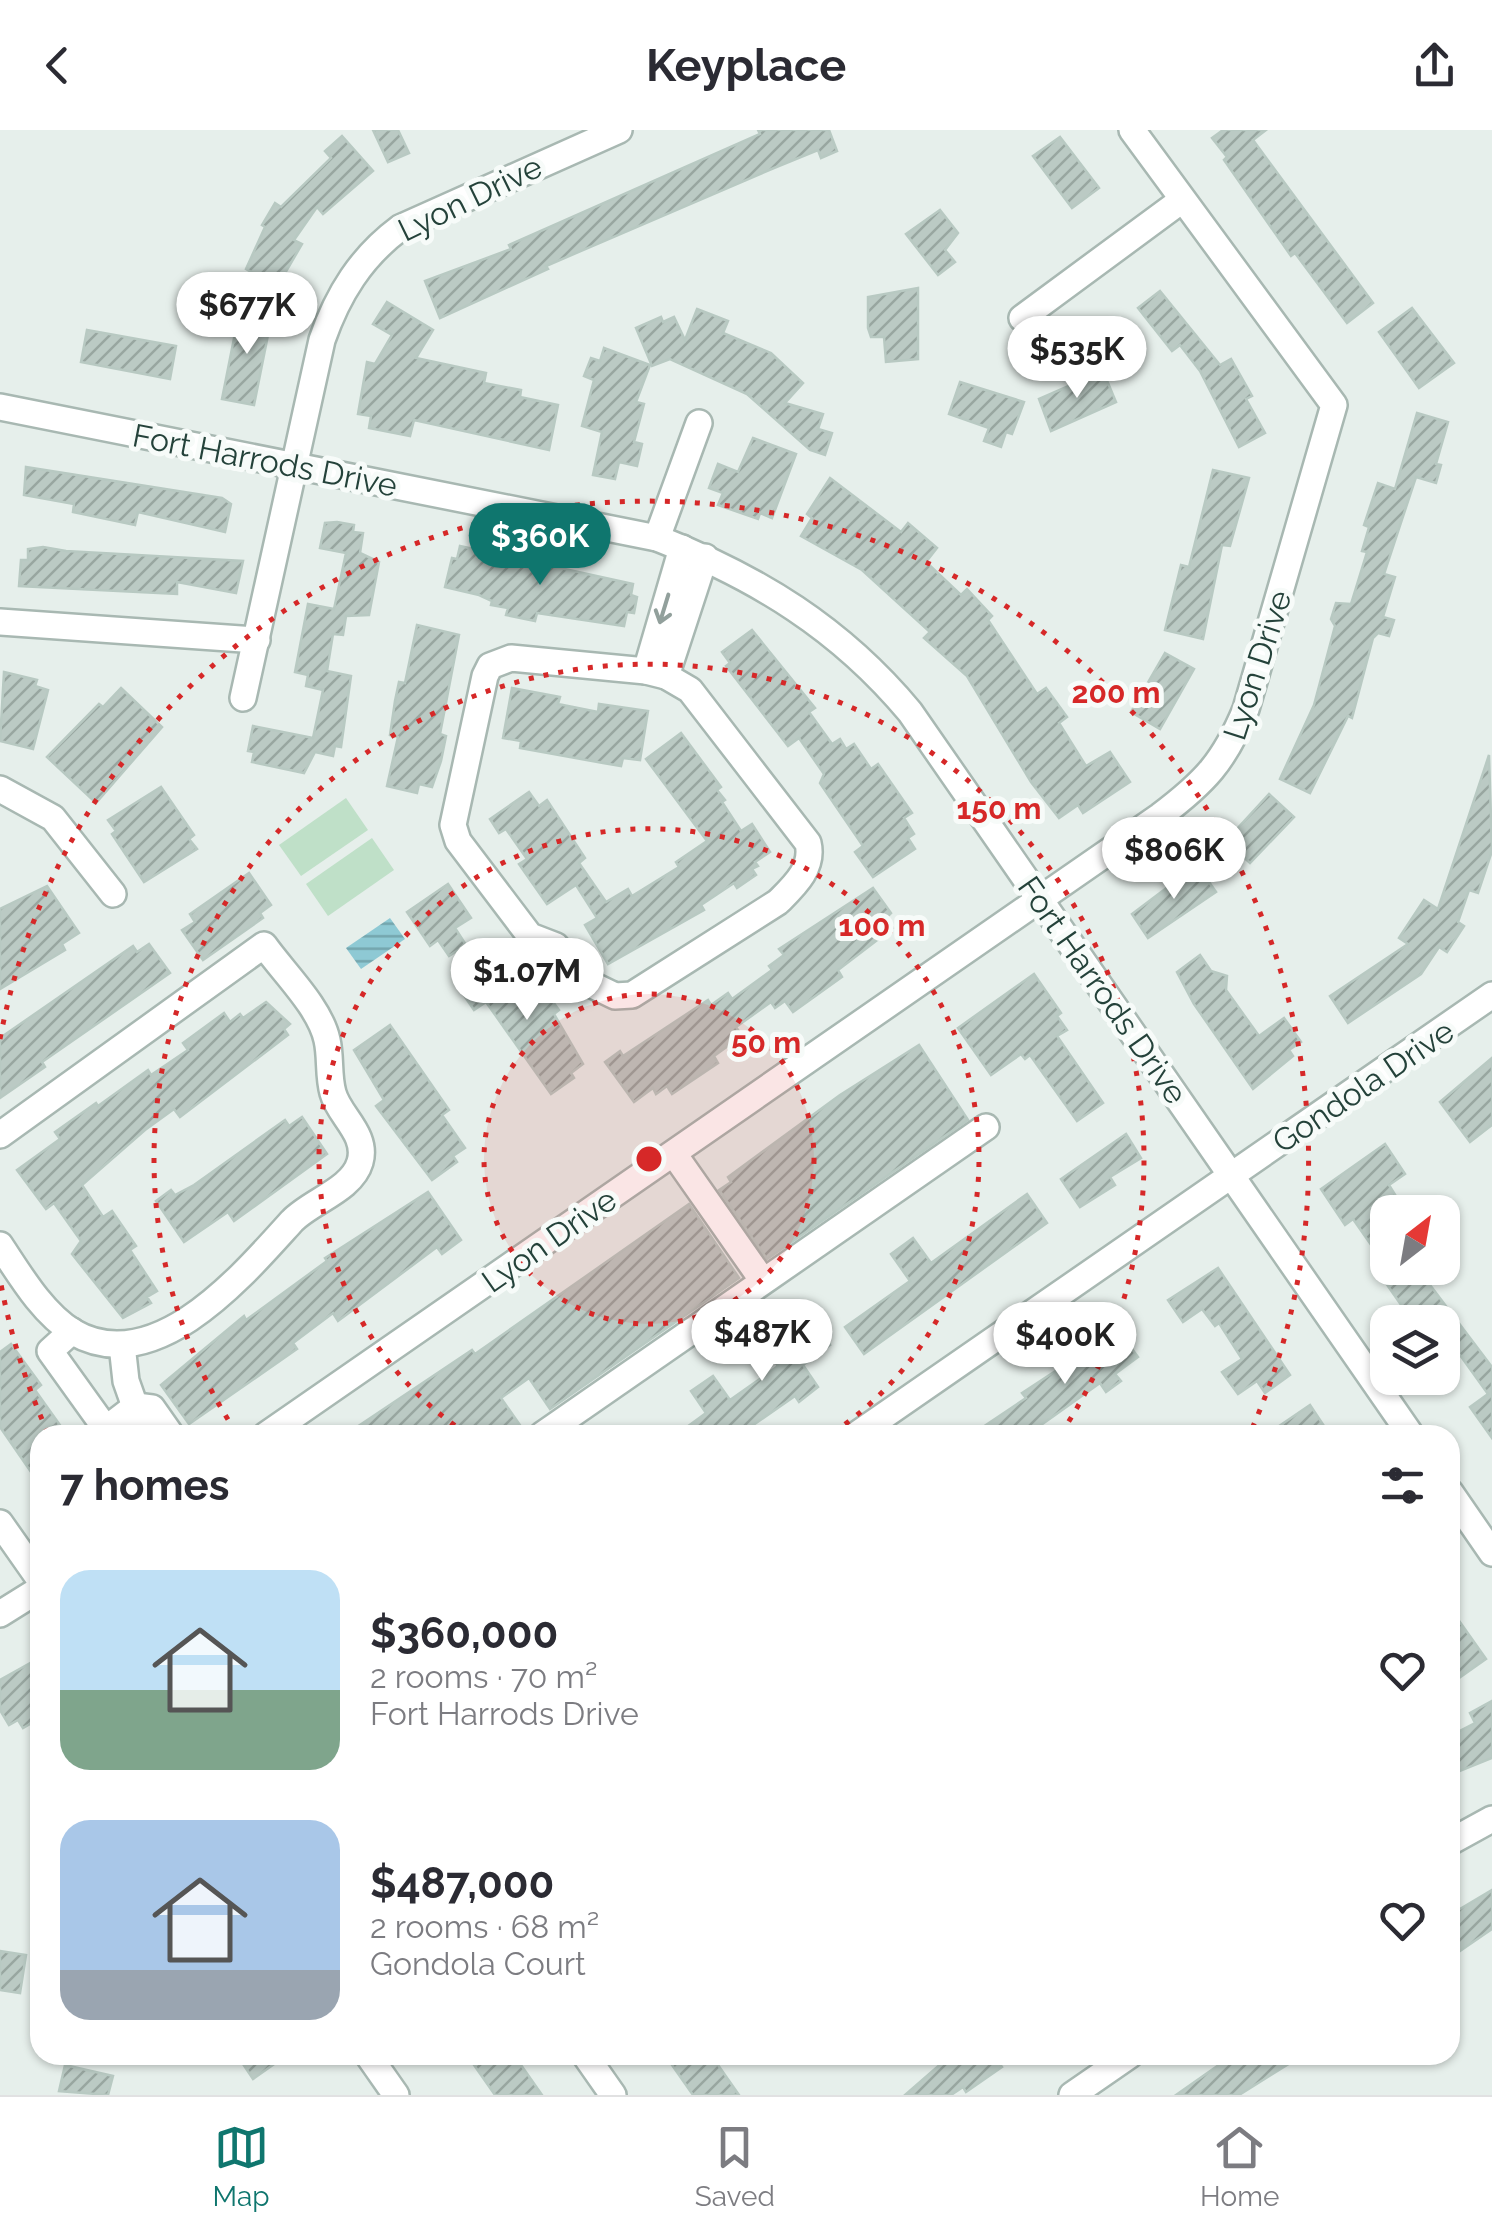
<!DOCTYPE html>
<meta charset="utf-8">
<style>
:root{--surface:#fff;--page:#f2f2f3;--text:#2b2b33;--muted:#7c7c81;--line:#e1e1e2;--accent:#0f766e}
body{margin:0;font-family:Raleway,sans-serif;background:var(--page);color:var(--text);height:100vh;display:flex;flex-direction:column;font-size:38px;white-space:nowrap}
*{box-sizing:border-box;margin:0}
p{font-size:32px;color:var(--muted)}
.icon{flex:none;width:55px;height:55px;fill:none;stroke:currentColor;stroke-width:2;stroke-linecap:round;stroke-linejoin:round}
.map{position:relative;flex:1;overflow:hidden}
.details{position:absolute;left:30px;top:1295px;width:1430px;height:640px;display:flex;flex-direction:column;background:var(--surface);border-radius:30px;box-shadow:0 2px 8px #0004}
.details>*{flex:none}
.needle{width:65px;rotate:31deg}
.controls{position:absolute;left:1370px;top:1065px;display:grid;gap:20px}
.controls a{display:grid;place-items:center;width:90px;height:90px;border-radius:20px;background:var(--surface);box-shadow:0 2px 8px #0004;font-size:50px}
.price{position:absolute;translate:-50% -85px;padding:0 22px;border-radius:35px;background:#fff;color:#222;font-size:32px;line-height:65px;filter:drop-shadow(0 2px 5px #0008)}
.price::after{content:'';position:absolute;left:50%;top:60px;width:30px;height:22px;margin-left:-15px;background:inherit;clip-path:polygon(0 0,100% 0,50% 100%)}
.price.on{background:var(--accent);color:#fff}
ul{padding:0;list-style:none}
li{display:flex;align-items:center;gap:30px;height:250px;padding:0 30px}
li span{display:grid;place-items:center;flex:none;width:280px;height:200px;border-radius:30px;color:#555}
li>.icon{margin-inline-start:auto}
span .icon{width:120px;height:120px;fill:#fffc;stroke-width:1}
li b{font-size:42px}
h2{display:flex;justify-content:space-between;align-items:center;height:120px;padding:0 30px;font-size:42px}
header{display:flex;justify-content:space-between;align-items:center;height:130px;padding:0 30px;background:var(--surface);font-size:45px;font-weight:700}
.dock{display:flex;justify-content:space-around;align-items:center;height:140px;border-top:2px solid var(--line);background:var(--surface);font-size:28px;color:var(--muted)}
.dock a{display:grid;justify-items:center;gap:5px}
.dock .on{color:var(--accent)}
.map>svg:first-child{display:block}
</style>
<header><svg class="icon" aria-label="back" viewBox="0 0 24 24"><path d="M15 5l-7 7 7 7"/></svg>Keyplace<svg class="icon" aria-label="share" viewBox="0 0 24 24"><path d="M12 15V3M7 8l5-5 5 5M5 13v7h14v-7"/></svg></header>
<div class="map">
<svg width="1492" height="1965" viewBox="0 0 1492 1965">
<defs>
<pattern id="water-rules" width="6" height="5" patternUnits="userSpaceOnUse" patternTransform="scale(2.5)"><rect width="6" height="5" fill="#8ec9d4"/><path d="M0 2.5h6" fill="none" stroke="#74a5ad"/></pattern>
<pattern id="building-hatch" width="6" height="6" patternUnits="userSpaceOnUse" patternTransform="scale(2.5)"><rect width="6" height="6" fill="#bbcac4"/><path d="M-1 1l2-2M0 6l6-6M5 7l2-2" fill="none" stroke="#98a6a0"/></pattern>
</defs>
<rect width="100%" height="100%" fill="#e6efeb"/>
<g fill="#bfe0c8">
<path d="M 346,668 L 368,700 L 301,746 L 279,715 Z"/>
<path d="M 372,708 L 394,740 L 328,786 L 306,754 Z"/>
</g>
<path fill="url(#water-rules)" d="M 390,788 L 405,809 L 361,839 L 346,818 Z"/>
<g fill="url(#building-hatch)" stroke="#b8c9c2" stroke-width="2.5">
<path d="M 373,0 L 398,0 L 409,23 L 388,32 Z"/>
<path d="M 758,0 L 829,0 L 837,21 L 821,28 L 818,20 L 774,38 L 546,136 L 548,139 L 440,188 L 425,151 L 511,119 L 509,115 L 760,4 Z"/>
<path d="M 1223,0 L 1266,0 L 1253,10 L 1373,173 L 1347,193 L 1295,123 L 1291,126 L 1224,30 L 1227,27 L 1212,8 Z"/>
<path d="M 342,6 L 373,41 L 323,84 L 317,77 L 294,110 L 302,114 L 277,157 L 246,139 L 265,97 L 262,95 L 275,73 L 281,77 L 331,28 L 325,21 Z"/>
<path d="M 1060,7 L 1099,58 L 1072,78 L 1033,26 Z"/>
<path d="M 940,80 L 958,103 L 945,120 L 955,132 L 938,145 L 906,104 Z"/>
<path d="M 918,158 L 918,229 L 886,232 L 884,207 L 871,207 L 868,198 L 868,167 Z"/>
<path d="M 1160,161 L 1220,235 L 1231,229 L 1252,266 L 1246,269 L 1265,303 L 1239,317 L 1200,241 L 1180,215 L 1172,221 L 1138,178 Z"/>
<path d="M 387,172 L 433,200 L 416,228 L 486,243 L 484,253 L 521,260 L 520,267 L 558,275 L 549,320 L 414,290 L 410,306 L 369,298 L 371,286 L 358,284 L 367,232 L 375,234 L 392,205 L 373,194 Z"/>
<path d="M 240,178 L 272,185 L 254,275 L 222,269 Z"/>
<path d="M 1412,178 L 1454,233 L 1419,258 L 1379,202 Z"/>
<path d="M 697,179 L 728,191 L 723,203 L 771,223 L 803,253 L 785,273 L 823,284 L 818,299 L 832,303 L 825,325 L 810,320 L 747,264 L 670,229 L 652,236 L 636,198 L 661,187 L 663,192 L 674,187 L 685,210 Z"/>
<path d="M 87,200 L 176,216 L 170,249 L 81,232 Z"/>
<path d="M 604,218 L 650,235 L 636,272 L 644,274 L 634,312 L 642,314 L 637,336 L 619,332 L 615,349 L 593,345 L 602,302 L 582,296 L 594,250 L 584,246 L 591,228 L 600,231 Z"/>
<path d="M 1103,241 L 1116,272 L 1051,301 L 1039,269 Z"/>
<path d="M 960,252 L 1024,272 L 1012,304 L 1006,302 L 1001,317 L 984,311 L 989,298 L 949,284 Z"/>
<path d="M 1417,283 L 1448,292 L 1436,334 L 1441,335 L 1436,353 L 1416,347 L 1384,444 L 1395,447 L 1383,487 L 1394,490 L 1389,506 L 1378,503 L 1373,508 L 1352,588 L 1348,586 L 1310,663 L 1280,649 L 1314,575 L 1335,496 L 1331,489 L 1336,473 L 1351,474 L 1367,422 L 1362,421 L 1369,397 L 1364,395 L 1378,353 L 1395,359 Z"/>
<path d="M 753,308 L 796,324 L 772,388 L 760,383 L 758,389 L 718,375 L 723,363 L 709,358 L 718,334 L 738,342 Z"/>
<path d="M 26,337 L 222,368 L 231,374 L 225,402 L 138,382 L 135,395 L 73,382 L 74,374 L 24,365 Z"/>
<path d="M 1213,340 L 1249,348 L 1230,416 L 1222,415 L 1203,509 L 1165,500 L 1181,435 L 1189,437 Z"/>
<path d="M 830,348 L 901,402 L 908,393 L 937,418 L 926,432 L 961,465 L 967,459 L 992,486 L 988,490 L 1037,564 L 1046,558 L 1067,587 L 1059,593 L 1086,636 L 1110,622 L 1130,652 L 1083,683 L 1078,675 L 1059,688 L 1031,652 L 967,546 L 924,508 L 930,502 L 862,440 L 801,406 L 812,388 L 807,384 Z"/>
<path d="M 337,392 L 354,395 L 353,402 L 363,403 L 360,423 L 379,432 L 369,485 L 346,486 L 343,505 L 333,504 L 327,541 L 351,546 L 341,617 L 335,616 L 333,626 L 315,622 L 304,643 L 252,632 L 254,622 L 248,621 L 253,596 L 313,608 L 323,560 L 306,556 L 308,545 L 295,542 L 308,474 L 334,479 L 346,423 L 320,418 L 325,393 Z"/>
<path d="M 460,416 L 633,454 L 631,465 L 637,467 L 634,483 L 627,482 L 624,496 L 537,483 L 535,491 L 506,485 L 508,478 L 491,475 L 492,471 L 479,465 L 445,457 L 452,428 L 457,429 Z"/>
<path d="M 43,417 L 66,421 L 243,431 L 236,463 L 177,452 L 177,464 L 19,456 L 21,430 L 28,430 L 28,419 Z"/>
<path d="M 417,495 L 459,505 L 440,604 L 446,606 L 441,631 L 432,657 L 419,654 L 417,663 L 387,656 L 398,607 L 390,605 L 395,571 L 399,552 L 405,553 Z"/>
<path d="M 752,500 L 815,578 L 809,582 L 832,614 L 840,609 L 846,619 L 854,614 L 871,639 L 878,634 L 912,683 L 904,688 L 914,704 L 908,708 L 915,719 L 873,747 L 855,722 L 863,716 L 820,653 L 824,644 L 799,608 L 788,616 L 726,536 L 730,533 L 722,522 Z"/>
<path d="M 1165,523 L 1194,539 L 1160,599 L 1131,582 Z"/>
<path d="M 4,542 L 37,550 L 35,556 L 48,560 L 33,619 L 0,611 Z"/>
<path d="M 121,558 L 162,597 L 96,673 L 47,627 L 99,574 L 103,577 Z"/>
<path d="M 512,558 L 560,567 L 558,574 L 598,582 L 599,574 L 648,581 L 640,630 L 623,628 L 621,636 L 603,633 L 520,618 L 521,611 L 503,608 Z"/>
<path d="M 681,603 L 721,657 L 717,660 L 725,670 L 722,672 L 741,701 L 752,694 L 770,722 L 755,732 L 758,736 L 752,739 L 756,745 L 737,758 L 734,753 L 701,775 L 704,780 L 608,834 L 585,795 L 597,788 L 576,755 L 547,774 L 519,734 L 527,729 L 506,699 L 499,703 L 490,689 L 529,662 L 539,676 L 547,670 L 585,728 L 579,733 L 606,772 L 628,759 L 632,766 L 679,737 L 676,732 L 707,711 L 646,629 Z"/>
<path d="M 1489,625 L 1492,721 L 1478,763 L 1469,760 L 1458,792 L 1464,796 L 1447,822 L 1439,817 L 1421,844 L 1348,893 L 1330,866 L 1408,814 L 1399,808 L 1424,770 L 1438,779 Z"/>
<path d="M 161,657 L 194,705 L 189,709 L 197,719 L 144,752 L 112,704 L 116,701 L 108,690 Z"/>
<path d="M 1269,664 L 1294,687 L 1250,733 L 1226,711 Z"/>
<path d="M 1197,735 L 1216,762 L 1148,808 L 1132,784 Z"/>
<path d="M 249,743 L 271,775 L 260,783 L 263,788 L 203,830 L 182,800 L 195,792 L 190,784 Z"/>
<path d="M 448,754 L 471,788 L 455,798 L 466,815 L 449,826 L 438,810 L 430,816 L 407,782 Z"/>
<path d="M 47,756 L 79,803 L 62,814 L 65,820 L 0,859 L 0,779 Z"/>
<path d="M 873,758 L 891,783 L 886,788 L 893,798 L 838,840 L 842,847 L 793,882 L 785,871 L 775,878 L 771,872 L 736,897 L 742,906 L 714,926 L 718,933 L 672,964 L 667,956 L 656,964 L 653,958 L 634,972 L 605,932 L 620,921 L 623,926 L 708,870 L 711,875 L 728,863 L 732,869 L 772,840 L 769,836 L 784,825 L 779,819 Z"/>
<path d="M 149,814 L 170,843 L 42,932 L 45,937 L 0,968 L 0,908 L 133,816 L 137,822 Z"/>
<path d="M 490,824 L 514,852 L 521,848 L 532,863 L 545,861 L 559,880 L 554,884 L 583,934 L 571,943 L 574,948 L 551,964 L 486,872 L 474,880 L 461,861 L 483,845 L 476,834 Z"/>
<path d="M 1200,825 L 1211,841 L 1227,846 L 1226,860 L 1259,906 L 1284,888 L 1301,912 L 1289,920 L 1293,926 L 1253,959 L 1194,874 L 1177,842 Z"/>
<path d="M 1034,844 L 1061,883 L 1057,886 L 1067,900 L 1057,906 L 1103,973 L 1077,991 L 1030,925 L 1025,929 L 1021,924 L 991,945 L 958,898 Z"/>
<path d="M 266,872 L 290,894 L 284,899 L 288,905 L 180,987 L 174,979 L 145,1000 L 82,1055 L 103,1087 L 112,1081 L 136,1116 L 130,1120 L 157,1161 L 147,1167 L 151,1173 L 123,1188 L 72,1124 L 81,1111 L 54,1073 L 46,1079 L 17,1040 L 60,1009 L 55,1002 L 96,973 L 98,976 L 148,940 L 151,945 L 188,920 L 183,913 L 224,883 L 230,892 L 240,884 L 243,888 Z"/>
<path d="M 390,895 L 449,980 L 442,985 L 465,1018 L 453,1026 L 457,1032 L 432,1050 L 376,976 L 384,970 L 354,920 Z"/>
<path d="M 919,915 L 968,990 L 767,1129 L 719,1060 L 731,1052 L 728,1047 L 840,965 Z"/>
<path d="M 1492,928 L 1492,995 L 1470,1012 L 1440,972 Z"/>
<path d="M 302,987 L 327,1024 L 234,1091 L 228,1082 L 184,1112 L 156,1071 L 171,1060 L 175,1065 L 194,1055 L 285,990 L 289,996 Z"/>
<path d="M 1126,1004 L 1141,1028 L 1110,1047 L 1115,1055 L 1080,1077 L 1061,1049 Z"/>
<path d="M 1385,1014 L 1405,1044 L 1389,1055 L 1397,1068 L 1388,1074 L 1388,1139 L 1353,1089 L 1345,1095 L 1321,1059 Z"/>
<path d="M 428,1062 L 461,1110 L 442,1124 L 437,1117 L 338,1191 L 333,1183 L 293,1213 L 297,1219 L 189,1294 L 161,1255 L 244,1186 L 246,1190 L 327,1131 L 325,1128 Z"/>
<path d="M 1027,1064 L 1047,1093 L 864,1224 L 845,1197 L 910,1151 L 891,1124 L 913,1108 L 931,1133 Z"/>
<path d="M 689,1074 L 739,1148 L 550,1279 L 529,1248 L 501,1268 L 522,1298 L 512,1305 L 345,1305 L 472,1220 L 475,1224 Z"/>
<path d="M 1218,1138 L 1290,1245 L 1265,1263 L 1257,1251 L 1238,1264 L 1222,1242 L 1242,1229 L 1219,1193 L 1215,1196 L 1202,1179 L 1183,1192 L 1168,1170 Z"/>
<path d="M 1393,1138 L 1446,1138 L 1427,1151 L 1492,1237 L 1492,1308 L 1470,1277 L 1488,1264 L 1460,1225 L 1442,1238 L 1442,1192 L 1413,1192 L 1381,1146 Z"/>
<path d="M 807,1183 L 830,1215 L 803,1235 L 818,1257 L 799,1272 L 795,1266 L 739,1305 L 676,1305 L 706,1283 L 691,1261 L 713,1246 L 730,1270 L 778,1236 L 763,1215 Z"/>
<path d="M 1118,1200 L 1138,1227 L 1115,1244 L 1121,1251 L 1106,1262 L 1100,1253 L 1027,1305 L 971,1305 L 1026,1268 L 1022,1263 Z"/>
<path d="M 11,1214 L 41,1255 L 35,1260 L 67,1305 L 40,1305 L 40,1355 L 0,1297 L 0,1222 Z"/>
<path d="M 1310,1275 L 1330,1305 L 1266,1305 Z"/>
<path d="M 1450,1478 L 1486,1529 L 1459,1548 L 1450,1536 Z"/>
<path d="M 34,1531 L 40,1542 L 40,1588 L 23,1598 L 18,1590 L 9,1595 L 0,1580 L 0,1550 Z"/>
<path d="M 1492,1571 L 1492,1628 L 1450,1645 L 1450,1606 L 1475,1593 L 1470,1583 Z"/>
<path d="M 1492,1760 L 1492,1799 L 1457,1823 L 1450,1813 L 1450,1785 Z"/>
<path d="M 0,1821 L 26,1825 L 20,1863 L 0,1860 Z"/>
<path d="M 237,1925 L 287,1925 L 253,1949 Z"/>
<path d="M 467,1925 L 514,1925 L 542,1965 L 495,1965 Z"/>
<path d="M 665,1925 L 711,1925 L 739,1965 L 693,1965 Z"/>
<path d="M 951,1925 L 993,1925 L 1002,1937 L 966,1962 L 963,1957 L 951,1965 L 905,1965 Z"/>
<path d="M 1233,1925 L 1303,1925 L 1239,1965 L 1176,1965 Z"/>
<path d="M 65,1935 L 113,1946 L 108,1965 L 59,1961 Z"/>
</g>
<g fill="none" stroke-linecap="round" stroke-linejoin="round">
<defs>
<g id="minor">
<path d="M 1022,188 L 1182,70"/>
<path d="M 0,277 L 657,408 C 758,448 840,498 910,582 L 1411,1305"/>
<path d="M 657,408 L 699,293"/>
<path d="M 0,492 L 257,510"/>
<path d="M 511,528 L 646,541 L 666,546 L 690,560 L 808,713 C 814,738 794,756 778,772 L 632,865 L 615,866 L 582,850 L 556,816 L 530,806 L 458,711 L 453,695 L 485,546 L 490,536 Z"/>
<path d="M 646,541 L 682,418"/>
<path d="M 666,546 L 705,427"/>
<path d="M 243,568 L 322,210 C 338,164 361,127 400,98 L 619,0"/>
<path d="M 0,659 L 53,688 L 113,764"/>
<path d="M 0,1005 L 264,815 C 283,842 320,877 327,910 C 331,927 328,946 333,963 C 339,986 368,1004 360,1032 C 352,1060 311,1071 292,1091 C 243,1145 155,1250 73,1202 C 42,1183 20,1145 0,1115"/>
<path d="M 674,1024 L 763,1151"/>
<path d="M 72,1201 L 50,1221 L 106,1299 L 136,1276 L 152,1278 L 171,1305"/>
<path d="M 122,1215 L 126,1251 L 145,1305"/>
<path d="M 266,1305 L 1160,686 C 1205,652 1224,632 1246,579 L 1334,275 L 1132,0"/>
<path d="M 542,1305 L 986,997"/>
<path d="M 856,1305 L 1492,865"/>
<path d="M 1450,1362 L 1492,1423"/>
<path d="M 0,1393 L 40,1450"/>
<path d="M 0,1484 L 40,1459"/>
<path d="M 1450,1712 L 1492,1689"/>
<path d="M 368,1925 L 396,1965"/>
<path d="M 585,1925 L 613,1965"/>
<path d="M 1072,1965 L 1130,1925"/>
</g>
</defs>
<use href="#minor" stroke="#a8b8b2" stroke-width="30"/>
<use href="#minor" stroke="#fff" stroke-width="25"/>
</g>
<defs><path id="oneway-shaft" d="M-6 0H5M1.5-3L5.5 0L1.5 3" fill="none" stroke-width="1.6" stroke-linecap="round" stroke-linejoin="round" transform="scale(2.5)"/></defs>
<use stroke="#92a09c" href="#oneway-shaft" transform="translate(664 479) rotate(107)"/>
<circle cx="649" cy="1029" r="165" fill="#d62828" fill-opacity=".12"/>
<g fill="none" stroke="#d62828" stroke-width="5" stroke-dasharray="5 10">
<circle cx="649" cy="1029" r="165"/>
<path d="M467 1304A330 330 0 1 1 831 1304"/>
<path d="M236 1302A495 495 0 1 1 1062 1302"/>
<path d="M48 1303A660 660 0 0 1 0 1149M0 909A660 660 0 1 1 1250 1303"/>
</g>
<g text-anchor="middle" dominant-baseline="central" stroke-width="10" stroke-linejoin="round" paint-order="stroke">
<g font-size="32" fill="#24423a" stroke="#f7fbf9">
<text transform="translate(470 68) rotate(-26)">Lyon Drive</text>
<text transform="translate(265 330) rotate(11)">Fort Harrods Drive</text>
<text transform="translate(1257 535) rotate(-72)">Lyon Drive</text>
<text transform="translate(1103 860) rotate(55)">Fort Harrods Drive</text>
<text transform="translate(1363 956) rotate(-34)">Gondola Drive</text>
<text transform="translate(549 1110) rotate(-35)">Lyon Drive</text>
</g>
</g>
<circle cx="649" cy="1029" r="15" fill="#d62828" stroke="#f7fbf9" stroke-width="5"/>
<g font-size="30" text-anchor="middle" font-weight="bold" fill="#d62828" stroke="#f7fbf9" stroke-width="10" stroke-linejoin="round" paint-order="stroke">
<text x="1116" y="573">200 m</text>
<text x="999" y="689">150 m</text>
<text x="882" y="806">100 m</text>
<text x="766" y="923">50 m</text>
</g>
</svg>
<div class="controls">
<a><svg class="needle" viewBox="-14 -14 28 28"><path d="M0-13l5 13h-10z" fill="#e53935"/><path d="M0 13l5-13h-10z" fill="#7c7c81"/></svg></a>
<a><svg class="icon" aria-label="layers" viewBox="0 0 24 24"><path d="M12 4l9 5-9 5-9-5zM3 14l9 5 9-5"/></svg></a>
</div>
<b class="price" style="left:247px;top:227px">$677K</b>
<b class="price" style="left:1077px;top:271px">$535K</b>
<b class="price on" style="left:540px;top:458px">$360K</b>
<b class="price" style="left:1174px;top:772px">$806K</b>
<b class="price" style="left:527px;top:893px">$1.07M</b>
<b class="price" style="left:762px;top:1254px">$487K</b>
<b class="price" style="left:1065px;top:1257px">$400K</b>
<section class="details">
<h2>7 homes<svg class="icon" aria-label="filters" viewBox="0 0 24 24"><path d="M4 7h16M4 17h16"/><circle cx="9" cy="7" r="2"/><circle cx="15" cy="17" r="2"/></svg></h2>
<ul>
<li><span style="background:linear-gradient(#bfe0f5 60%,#7fa58c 0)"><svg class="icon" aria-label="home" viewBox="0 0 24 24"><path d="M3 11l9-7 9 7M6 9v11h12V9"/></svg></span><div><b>$360,000</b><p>2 rooms · 70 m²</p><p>Fort Harrods Drive</p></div><svg class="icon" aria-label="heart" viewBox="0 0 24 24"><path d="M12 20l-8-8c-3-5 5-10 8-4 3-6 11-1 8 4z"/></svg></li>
<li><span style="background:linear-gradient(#a9c7e8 75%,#9aa5b1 0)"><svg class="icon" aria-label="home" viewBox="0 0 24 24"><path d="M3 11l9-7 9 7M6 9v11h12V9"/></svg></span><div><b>$487,000</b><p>2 rooms · 68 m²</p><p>Gondola Court</p></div><svg class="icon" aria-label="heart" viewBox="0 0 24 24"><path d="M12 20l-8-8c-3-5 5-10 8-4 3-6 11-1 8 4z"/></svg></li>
</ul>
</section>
</div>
<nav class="dock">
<a class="on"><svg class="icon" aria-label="map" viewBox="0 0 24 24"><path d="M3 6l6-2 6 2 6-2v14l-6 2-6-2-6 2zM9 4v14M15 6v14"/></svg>Map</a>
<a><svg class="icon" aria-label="saved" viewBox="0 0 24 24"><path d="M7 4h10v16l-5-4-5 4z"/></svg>Saved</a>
<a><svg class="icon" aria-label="home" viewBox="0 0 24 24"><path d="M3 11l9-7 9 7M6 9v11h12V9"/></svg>Home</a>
</nav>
